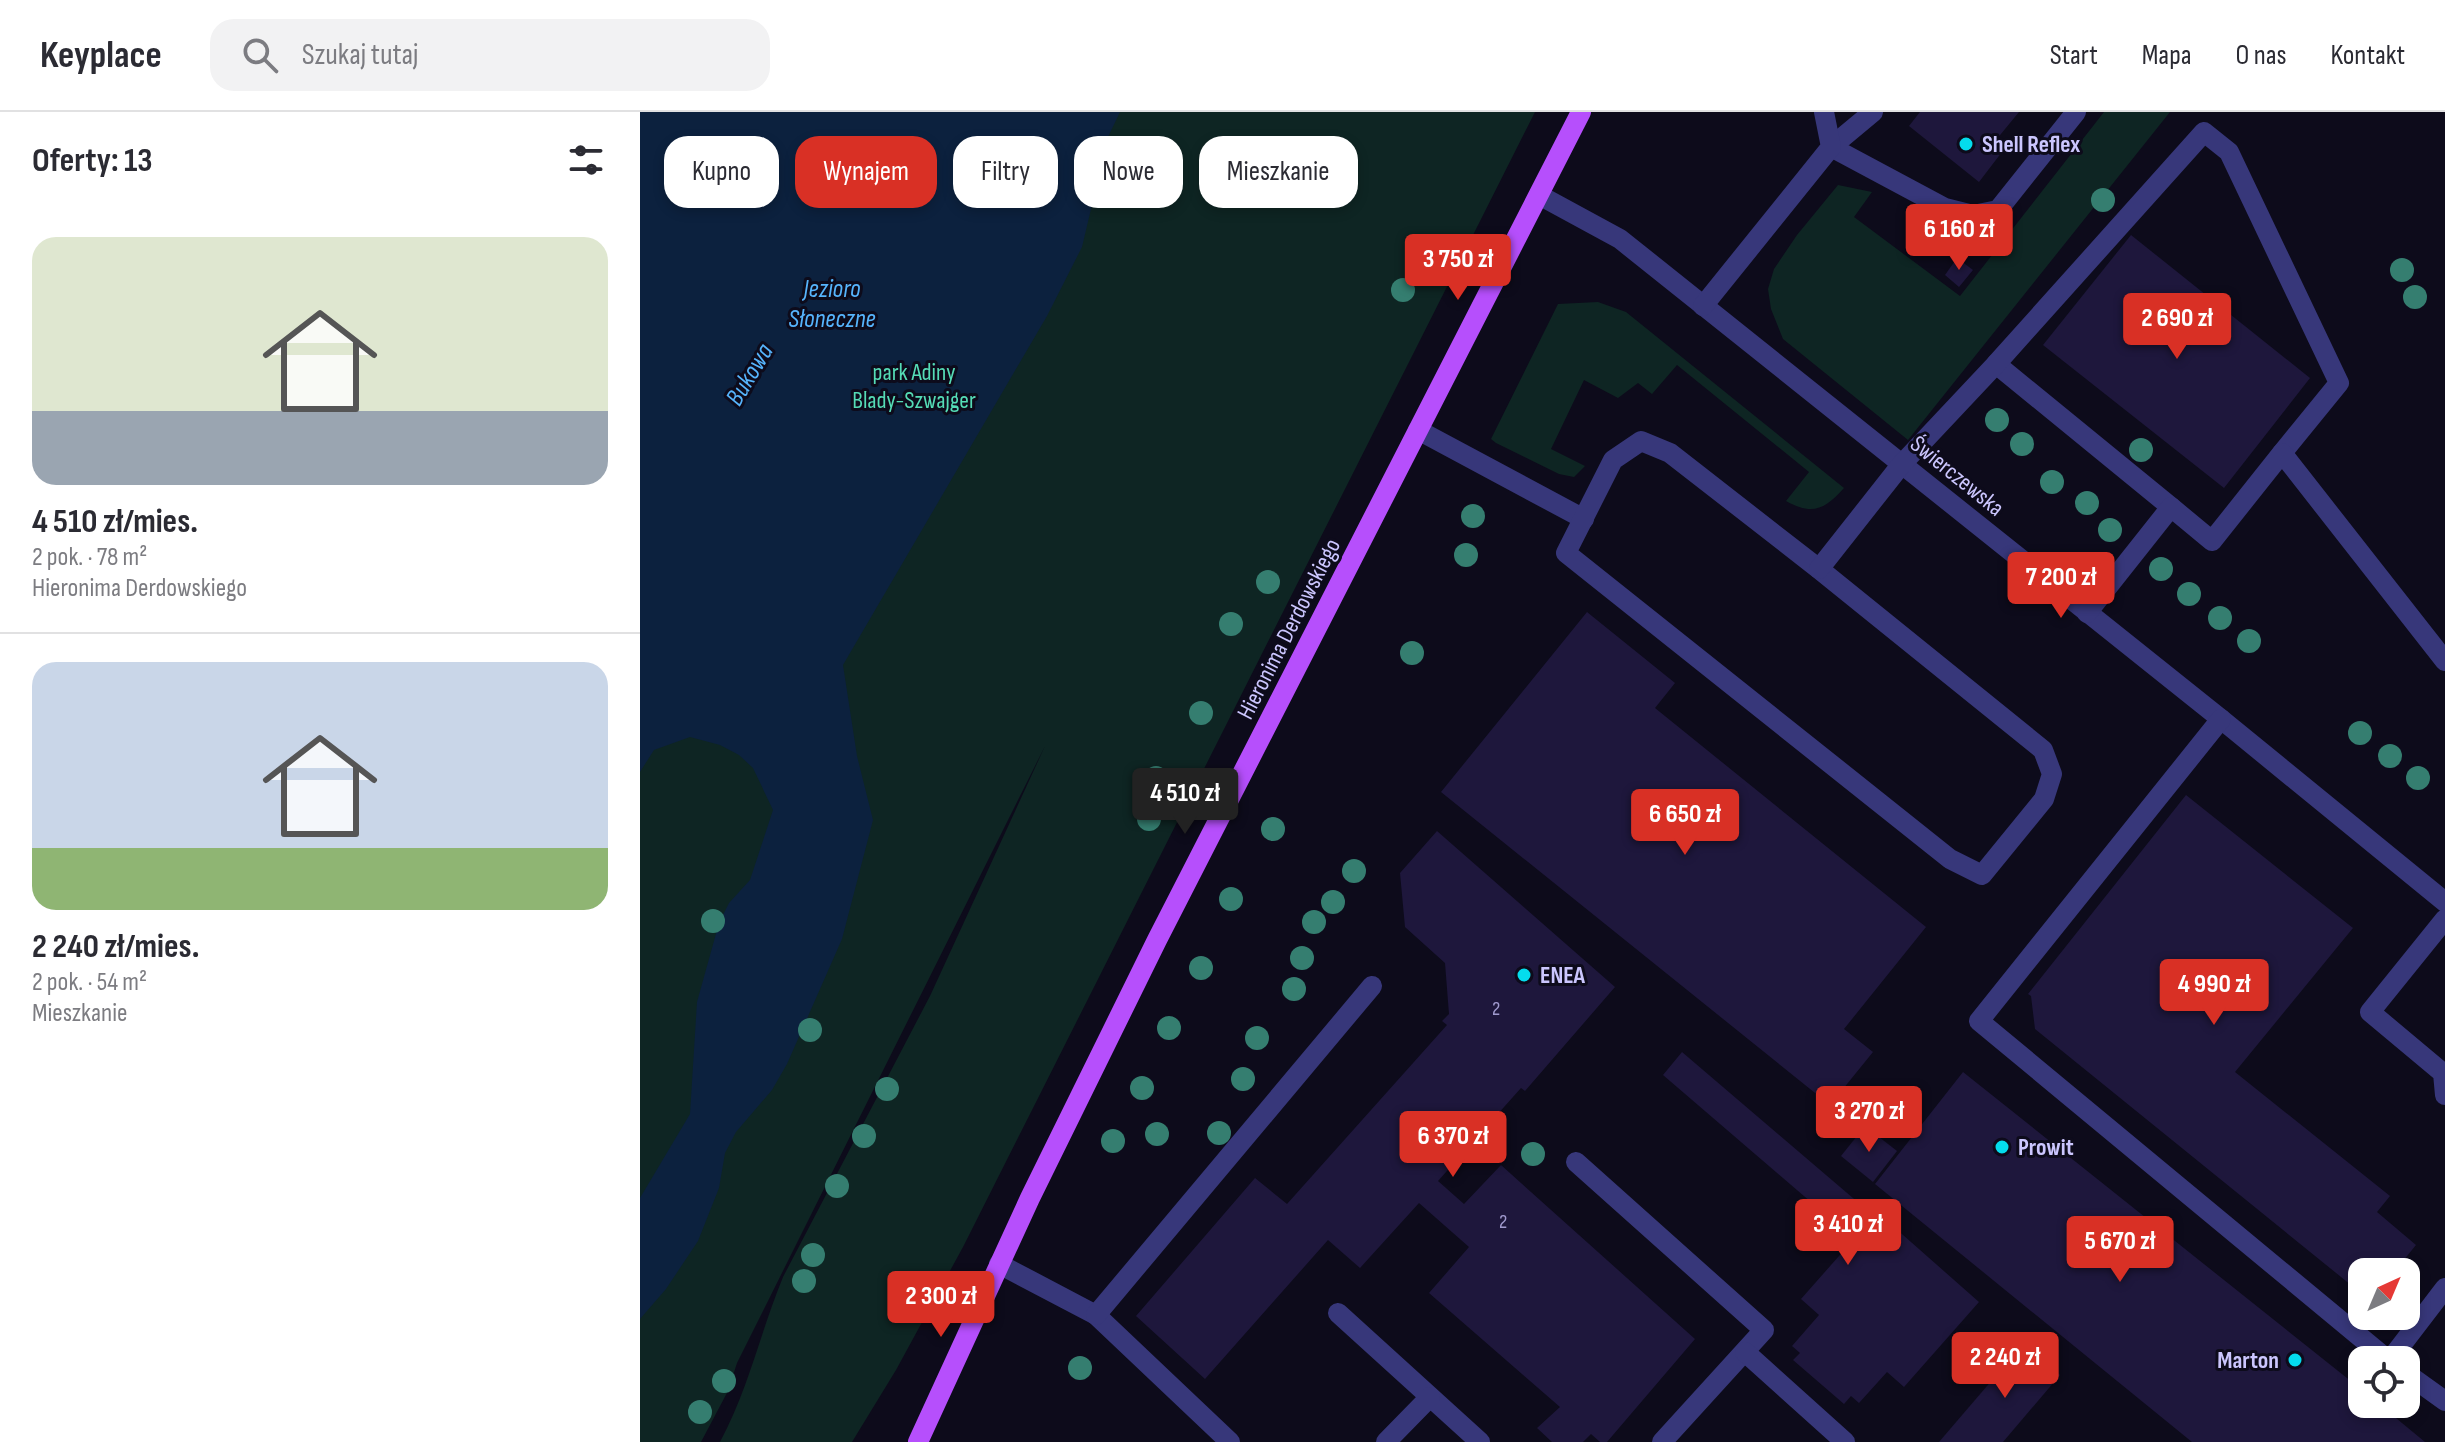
<!DOCTYPE html>
<html lang="pl">
<meta charset="utf-8">
<style>
:root{--surface:#fff;--page:#f2f2f3;--text:#2b2b33;--muted:#7c7c81;--line:#e1e1e2;--accent:#d93025}
body{margin:0;font-family:"Sofia Sans Condensed",sans-serif;background:var(--page);color:var(--text);height:100vh;display:flex;flex-direction:column;font-size:30px;white-space:nowrap}
*{box-sizing:border-box;margin:0}
p{font-size:26px;color:var(--muted)}
.icon{flex:none;width:44px;height:44px;fill:none;stroke:currentColor;stroke-width:2;stroke-linecap:round;stroke-linejoin:round}
.map{position:relative;flex:1;overflow:hidden}
.panel{display:flex;flex-direction:column;background:var(--surface);width:640px}
.panel>*{flex:none}
.banner{position:absolute;left:24px;top:24px;width:760px;height:72px;display:flex;gap:16px}
.needle{width:52px;rotate:44deg}
.tools{position:absolute;left:1708px;top:1146px;display:grid;gap:16px}
.tools a{display:grid;place-items:center;width:72px;height:72px;border-radius:16px;background:var(--surface);box-shadow:0 4px 12px #0003;font-size:40px}
.price{position:absolute;translate:-50% -68px;padding:0 18px;border-radius:8px;background:var(--accent);color:#fff;font-size:26px;line-height:52px;filter:drop-shadow(0 2px 4px #0008)}
.price::after{content:'';position:absolute;left:50%;top:48px;width:24px;height:18px;margin-left:-12px;background:inherit;clip-path:polygon(0 0,100% 0,50% 100%)}
.price.current{background:#222;color:#fff}
ul{padding:0;list-style:none}
li{display:grid;align-content:center;gap:16px;height:424px;padding:0 32px}
li+li{border-top:2px solid var(--line)}
li span{display:grid;place-items:center;height:248px;border-radius:24px;color:#555}
li>.icon{margin-inline-start:auto}
span .icon{width:144px;height:144px;fill:#fffc;stroke-width:1}
li b{font-size:34px}
h2{display:flex;justify-content:space-between;align-items:center;height:96px;padding:0 32px;font-size:34px}
.chip{padding:0 28px;border-radius:24px;background:var(--surface);box-shadow:0 4px 12px #0003;font-size:28px;line-height:72px}
.chip.current{background:var(--accent);color:#fff}
header{display:flex;align-items:center;gap:48px;box-sizing:border-box;height:112px;padding:0 40px;background:var(--surface);border-bottom:2px solid var(--line)}
header strong{font-size:38px}
nav{display:flex;gap:44px;margin-inline-start:auto;font-size:28px}
.search{width:560px;height:72px;background:var(--page);display:flex;align-items:center;gap:20px;box-sizing:border-box;padding:0 28px;border-radius:24px;color:var(--muted);font-size:30px}
main{display:flex;flex:1;min-height:0}
.map>svg:first-child{display:block}
</style>
<header>
<strong>Keyplace</strong>
<div class="search"><svg class="icon" aria-label="search" viewBox="0 0 24 24"><circle cx="10" cy="10" r="6"/><path d="M15 15l6 6"/></svg>Szukaj tutaj</div>
<nav><a>Start</a><a>Mapa</a><a>O nas</a><a>Kontakt</a></nav>
</header>
<main>
<section class="panel">
<h2>Oferty: 13<svg class="icon" aria-label="filters" viewBox="0 0 24 24"><path d="M4 7h16M4 17h16"/><circle cx="9" cy="7" r="2"/><circle cx="15" cy="17" r="2"/></svg></h2>
<ul>
<li><span style="background:linear-gradient(#dfe7d0 70%,#9aa5b1 0)"><svg class="icon" aria-label="home" viewBox="0 0 24 24"><path d="M3 11l9-7 9 7M6 9v11h12V9"/></svg></span><div><b>4 510 zł/mies.</b><p>2 pok. · 78 m²</p><p>Hieronima Derdowskiego</p></div></li>
<li><span style="background:linear-gradient(#c9d6e8 75%,#8fb573 0)"><svg class="icon" aria-label="home" viewBox="0 0 24 24"><path d="M3 11l9-7 9 7M6 9v11h12V9"/></svg></span><div><b>2 240 zł/mies.</b><p>2 pok. · 54 m²</p><p>Mieszkanie</p></div></li>
</ul>
</section>
<div class="map">
<svg width="1805" height="1330" viewBox="0 0 1805 1330">
<rect width="100%" height="100%" fill="#0d0b1b"/>
<g fill="#0e2523">
<path d="M 0,0 L 895,0 L 323,1135 L 256,1258 L 212,1330 L 80,1330 C 109,1276 120,1221 143,1165 L 290,884 L 405,634 L 97,1251 L 88,1279 L 61,1330 L 0,1330 Z"/>
<path d="M 1464,0 L 1530,0 L 1268,328 L 1143,227 L 1131,197 L 1128,177 L 1134,157 L 1157,123 L 1198,73 L 1232,80 L 1214,105 L 1320,184 Z"/>
<path d="M 958,190 L 986,200 L 1204,376 C 1185,397 1173,404 1146,389 L 1169,360 L 1037,253 L 1012,282 L 998,271 L 978,286 L 944,268 L 911,337 L 945,354 L 934,365 L 919,362 L 856,331 L 851,327 L 918,192 Z"/>
</g>
<path fill="#0c213e" d="M 0,0 L 480,0 L 468,25 L 442,135 L 407,204 L 203,553 L 217,644 L 233,708 L 202,827 L 147,952 L 132,978 L 96,1020 L 85,1041 L 79,1076 L 58,1129 L 26,1177 L 0,1207 L 0,1086 L 50,1002 L 57,890 L 79,811 L 89,791 L 110,768 L 133,698 L 113,656 L 99,643 L 80,633 L 50,625 L 14,638 L 0,660 Z"/>
<g fill="#1e173c">
<path d="M 1280,0 L 1379,0 L 1356,28 L 1365,36 L 1339,70 L 1269,14 Z"/>
<path d="M 1491,123 L 1670,266 L 1584,376 L 1403,233 Z"/>
<path d="M 1317,146 L 1333,158 L 1319,175 L 1305,163 Z"/>
<path d="M 947,500 L 1035,571 L 1015,596 L 1286,815 L 1204,917 L 1233,940 L 1190,993 L 801,680 Z"/>
<path d="M 1546,683 L 1713,816 L 1595,960 L 1750,1084 L 1737,1100 L 1776,1133 L 1754,1160 L 1722,1160 L 1722,1182 L 1395,917 L 1391,884 L 1388,882 Z"/>
<path d="M 797,719 L 975,875 L 885,979 L 881,976 L 798,1069 L 824,1092 L 861,1053 L 1055,1227 L 967,1330 L 960,1330 L 951,1322 L 943,1330 L 912,1330 L 897,1316 L 920,1295 L 789,1181 L 829,1135 L 779,1091 L 720,1156 L 688,1128 L 565,1267 L 496,1204 L 615,1066 L 647,1092 L 807,913 L 802,909 L 809,902 L 805,851 L 765,815 L 760,761 Z"/>
<path d="M 1042,940 L 1234,1104 L 1237,1100 L 1339,1190 L 1264,1275 L 1247,1260 L 1219,1291 L 1211,1284 L 1204,1292 L 1153,1248 L 1160,1241 L 1152,1234 L 1179,1203 L 1161,1187 L 1214,1127 L 1023,963 Z"/>
<path d="M 1323,960 L 1722,1278 L 1722,1292 L 1739,1292 L 1785,1330 L 1552,1330 L 1235,1072 Z"/>
<path d="M 1225,1014 L 1257,1039 L 1233,1070 L 1201,1044 Z"/>
<path d="M 1383,1232 L 1420,1263 L 1363,1330 L 1299,1330 Z"/>
</g>
<g fill="none" stroke-linecap="round" stroke-linejoin="round">
<g stroke="#37377a" stroke-width="20">
<path d="M 1233,0 L 1191,35 L 1305,96 L 1333,103 L 1358,98 L 1436,0"/>
<path d="M 899,83 L 980,127 L 1581,607 L 1805,790"/>
<path d="M 1063,194 L 1191,35 L 1184,0"/>
<path d="M 1356,252 L 1531,395"/>
<path d="M 778,318 L 944,407"/>
<path d="M 1001,329 L 1030,341 L 1179,457 L 1403,638 L 1412,662 L 1404,687 L 1342,763 L 1310,747 L 926,441 L 973,348 Z"/>
<path d="M 1179,457 L 1261,353 L 1356,252 L 1564,20 L 1589,40 L 1699,271 L 1642,341"/>
<path d="M 1447,501 L 1531,395 L 1572,429 L 1642,341 L 1805,549"/>
<path d="M 1581,607 L 1339,909 L 1748,1248"/>
<path d="M 1805,807 L 1730,900 L 1803,961 L 1805,983"/>
<path d="M 936,1050 L 1124,1218 L 1022,1330"/>
<path d="M 359,1152 L 456,1203 L 590,1330"/>
<path d="M 698,1201 L 840,1330"/>
<path d="M 456,1203 L 732,874"/>
<path d="M 1105,1240 L 1205,1330"/>
<path d="M 1750,1248 L 1805,1176"/>
<path d="M 1766,1261 L 1805,1289"/>
<path d="M 746,1330 L 790,1285"/>
</g>
<path stroke="#b64ffc" stroke-width="20" d="M 278,1330 L 390,1086 L 517,828 L 941,0"/>
</g>
<g fill="#357e70">
<circle cx="1463" cy="88" r="12"/>
<circle cx="1762" cy="158" r="12"/>
<circle cx="763" cy="178" r="12"/>
<circle cx="1775" cy="185" r="12"/>
<circle cx="1357" cy="308" r="12"/>
<circle cx="1382" cy="332" r="12"/>
<circle cx="1501" cy="338" r="12"/>
<circle cx="1412" cy="370" r="12"/>
<circle cx="1447" cy="391" r="12"/>
<circle cx="833" cy="404" r="12"/>
<circle cx="1470" cy="418" r="12"/>
<circle cx="826" cy="443" r="12"/>
<circle cx="1521" cy="457" r="12"/>
<circle cx="628" cy="470" r="12"/>
<circle cx="1549" cy="482" r="12"/>
<circle cx="1580" cy="506" r="12"/>
<circle cx="591" cy="512" r="12"/>
<circle cx="1609" cy="529" r="12"/>
<circle cx="772" cy="541" r="12"/>
<circle cx="561" cy="601" r="12"/>
<circle cx="1720" cy="621" r="12"/>
<circle cx="1750" cy="644" r="12"/>
<circle cx="516" cy="666" r="12"/>
<circle cx="1778" cy="666" r="12"/>
<circle cx="509" cy="707" r="12"/>
<circle cx="633" cy="717" r="12"/>
<circle cx="714" cy="759" r="12"/>
<circle cx="591" cy="787" r="12"/>
<circle cx="693" cy="790" r="12"/>
<circle cx="73" cy="809" r="12"/>
<circle cx="674" cy="810" r="12"/>
<circle cx="662" cy="846" r="12"/>
<circle cx="561" cy="856" r="12"/>
<circle cx="654" cy="877" r="12"/>
<circle cx="529" cy="916" r="12"/>
<circle cx="170" cy="918" r="12"/>
<circle cx="617" cy="926" r="12"/>
<circle cx="603" cy="967" r="12"/>
<circle cx="502" cy="976" r="12"/>
<circle cx="247" cy="977" r="12"/>
<circle cx="579" cy="1021" r="12"/>
<circle cx="517" cy="1022" r="12"/>
<circle cx="224" cy="1024" r="12"/>
<circle cx="473" cy="1029" r="12"/>
<circle cx="893" cy="1042" r="12"/>
<circle cx="197" cy="1074" r="12"/>
<circle cx="173" cy="1143" r="12"/>
<circle cx="164" cy="1169" r="12"/>
<circle cx="440" cy="1256" r="12"/>
<circle cx="84" cy="1269" r="12"/>
<circle cx="60" cy="1300" r="12"/>
</g>
<g fill="#04dced" stroke="#0d0b1b" stroke-width="3">
<circle cx="1326" cy="32" r="8"/>
<circle cx="884" cy="863" r="8"/>
<circle cx="1362" cy="1035" r="8"/>
<circle cx="1655" cy="1248" r="8"/>
</g>
<g text-anchor="middle" dominant-baseline="central" stroke-width="6" stroke-linejoin="round" paint-order="stroke">
<g font-size="20" fill="#a09ace">
<text x="856" y="897">2</text>
<text x="863" y="1110">2</text>
</g>
<g font-size="24" font-weight="bold" fill="#cbc6fe" stroke="#0d0b1b" text-anchor="start">
<text x="1342" y="32">Shell Reflex</text>
<text x="900" y="863">ENEA</text>
<text x="1378" y="1035">Prowit</text>
<text x="1639" y="1248" text-anchor="end">Marton</text>
</g>
<g font-size="24" fill="#55dcb6" stroke="#0d0b1b">
<text x="274" y="260">park Adiny<tspan x="274" dy="28">Blady-Szwajger</tspan></text>
</g>
<g font-size="24" fill="#cbc6fe" stroke="#0d0b1b">
<text transform="translate(1317 364) rotate(39)">Świerczewska</text>
<text transform="translate(649 517) rotate(-63)">Hieronima Derdowskiego</text>
</g>
<g font-size="26" font-style="italic" fill="#56b4fc" stroke="#0d0b1b">
<text x="192" y="177">Jezioro<tspan x="192" dy="30">Słoneczne</tspan></text>
<text transform="translate(110 263) rotate(-59)">Bukowa</text>
</g>
</g>
</svg>
<div class="tools">
<a><svg class="needle" viewBox="-14 -14 28 28"><path d="M0-13l5 13h-10z" fill="#e53935"/><path d="M0 13l5-13h-10z" fill="#7c7c81"/></svg></a>
<a><svg class="icon" aria-label="locate" viewBox="0 0 24 24"><circle cx="12" cy="12" r="6"/><path d="M12 2v4M12 18v4M2 12h4M18 12h4"/></svg></a>
</div>
<b class="price" style="left:1319px;top:160px">6 160 zł</b>
<b class="price" style="left:818px;top:190px">3 750 zł</b>
<b class="price" style="left:1537px;top:249px">2 690 zł</b>
<b class="price" style="left:1421px;top:508px">7 200 zł</b>
<b class="price current" style="left:545px;top:724px">4 510 zł</b>
<b class="price" style="left:1045px;top:745px">6 650 zł</b>
<b class="price" style="left:1574px;top:915px">4 990 zł</b>
<b class="price" style="left:1229px;top:1042px">3 270 zł</b>
<b class="price" style="left:813px;top:1067px">6 370 zł</b>
<b class="price" style="left:1208px;top:1155px">3 410 zł</b>
<b class="price" style="left:1480px;top:1172px">5 670 zł</b>
<b class="price" style="left:301px;top:1227px">2 300 zł</b>
<b class="price" style="left:1365px;top:1288px">2 240 zł</b>
<div class="banner">
<a class="chip">Kupno</a>
<a class="chip current">Wynajem</a>
<a class="chip">Filtry</a>
<a class="chip">Nowe</a>
<a class="chip">Mieszkanie</a>
</div>
</div>
</main>
